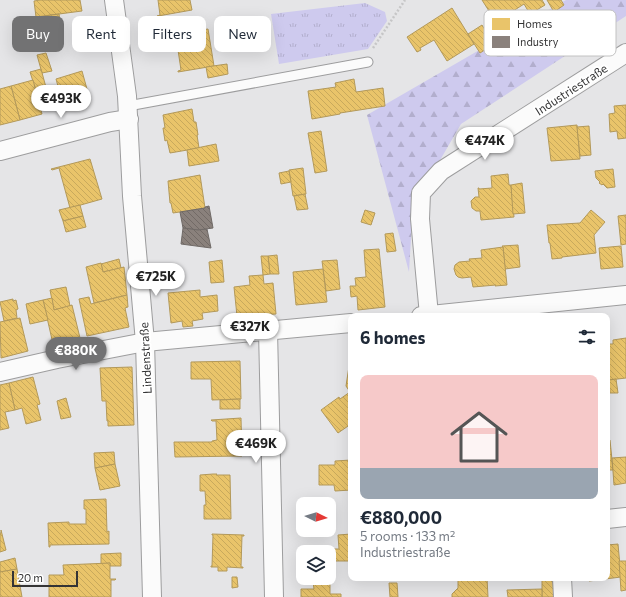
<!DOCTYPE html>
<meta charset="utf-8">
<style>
:root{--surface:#fff;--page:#f6f6f7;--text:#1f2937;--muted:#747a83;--accent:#727273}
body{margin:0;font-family:Commissioner,sans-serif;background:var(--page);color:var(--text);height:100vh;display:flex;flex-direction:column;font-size:15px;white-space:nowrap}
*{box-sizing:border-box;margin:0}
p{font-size:13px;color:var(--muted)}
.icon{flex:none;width:22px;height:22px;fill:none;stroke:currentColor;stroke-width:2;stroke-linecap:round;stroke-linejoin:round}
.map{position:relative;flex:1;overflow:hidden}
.panel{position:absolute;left:348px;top:313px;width:262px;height:268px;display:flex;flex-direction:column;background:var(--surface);border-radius:8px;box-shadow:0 4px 16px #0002}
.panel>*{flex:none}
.top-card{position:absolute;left:12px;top:16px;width:276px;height:36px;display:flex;gap:8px}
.needle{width:26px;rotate:95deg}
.buttons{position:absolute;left:296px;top:497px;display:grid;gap:8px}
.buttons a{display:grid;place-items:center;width:40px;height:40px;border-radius:8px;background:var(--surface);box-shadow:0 4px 16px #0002;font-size:20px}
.scale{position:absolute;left:12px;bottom:10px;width:66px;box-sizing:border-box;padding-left:4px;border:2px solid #343435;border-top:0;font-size:11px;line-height:14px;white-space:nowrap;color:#343435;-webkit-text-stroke:3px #fff;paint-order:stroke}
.price{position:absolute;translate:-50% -34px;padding:0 9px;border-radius:14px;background:#fff;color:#222;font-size:13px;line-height:26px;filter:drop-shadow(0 1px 2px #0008)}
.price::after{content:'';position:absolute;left:50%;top:24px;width:12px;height:9px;margin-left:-6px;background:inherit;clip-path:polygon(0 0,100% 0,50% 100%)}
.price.on{background:var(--accent);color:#fff}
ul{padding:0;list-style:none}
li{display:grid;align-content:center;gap:8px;height:212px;padding:0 12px}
li span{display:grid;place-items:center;height:124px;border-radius:8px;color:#555}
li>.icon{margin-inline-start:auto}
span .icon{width:72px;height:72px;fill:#fffc;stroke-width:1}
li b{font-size:17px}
h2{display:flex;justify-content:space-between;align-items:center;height:48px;padding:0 12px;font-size:17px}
.tag{padding:0 14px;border-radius:8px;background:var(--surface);box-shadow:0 4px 16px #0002;font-size:14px;line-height:36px}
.tag.on{background:var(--accent);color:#fff}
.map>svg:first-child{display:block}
</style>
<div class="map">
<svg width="626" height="597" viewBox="0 0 626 597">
<defs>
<pattern id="grass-tufts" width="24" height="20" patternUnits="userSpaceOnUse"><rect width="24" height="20" fill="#cecaee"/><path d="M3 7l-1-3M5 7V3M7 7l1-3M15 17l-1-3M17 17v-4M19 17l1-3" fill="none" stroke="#b2aecd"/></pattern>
<pattern id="forest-firs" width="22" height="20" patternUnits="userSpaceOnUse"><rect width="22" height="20" fill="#cecaee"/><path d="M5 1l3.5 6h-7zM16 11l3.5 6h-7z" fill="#b2aecd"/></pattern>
<pattern id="homes-back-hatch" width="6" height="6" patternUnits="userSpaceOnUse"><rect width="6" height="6" fill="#e9c46a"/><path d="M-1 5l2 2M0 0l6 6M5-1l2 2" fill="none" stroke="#c8a95c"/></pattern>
<pattern id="industry-back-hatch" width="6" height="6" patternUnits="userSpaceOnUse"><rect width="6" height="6" fill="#8a817c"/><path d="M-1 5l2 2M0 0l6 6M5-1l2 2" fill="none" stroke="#726a66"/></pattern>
</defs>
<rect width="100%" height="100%" fill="#e5e5e7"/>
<path fill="url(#grass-tufts)" d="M 365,3 L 385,12 L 387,21 L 368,49 L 279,64 L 271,14 Z"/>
<path fill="url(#forest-firs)" d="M 566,0 L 626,0 L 626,16 L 461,124 L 421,193 L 412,221 L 409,272 L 367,115 Z"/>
<g fill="url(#homes-back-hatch)" stroke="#b3995a">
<path d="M 40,0 L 80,0 L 82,11 L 36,17 L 34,1 Z"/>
<path d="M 158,0 L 190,0 L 192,10 L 158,16 L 157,16 L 160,15 Z"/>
<path d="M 482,0 L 542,0 L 545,5 L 530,14 L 524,4 L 496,22 Z"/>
<path d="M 547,0 L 561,0 L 564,5 L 554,12 Z"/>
<path d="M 452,8 L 474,44 L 447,61 L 434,40 L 420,48 L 421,50 L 417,52 L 407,37 Z"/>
<path d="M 59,14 L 61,28 L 45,31 L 44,16 Z"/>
<path d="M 482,25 L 494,44 L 480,53 L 468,34 Z"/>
<path d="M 61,28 L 62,34 L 47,38 L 45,31 Z"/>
<path d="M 208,29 L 214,66 L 178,72 L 178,71 L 181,70 L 178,50 L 174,51 L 171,35 Z"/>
<path d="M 46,53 L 52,71 L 42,73 L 37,55 Z"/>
<path d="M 227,64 L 228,74 L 208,78 L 206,67 Z"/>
<path d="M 41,69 L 47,91 L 37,94 L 30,72 Z"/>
<path d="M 82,71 L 90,100 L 64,108 L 56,79 Z"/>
<path d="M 354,79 L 356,92 L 383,88 L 385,106 L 340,113 L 340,114 L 312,119 L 308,91 L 336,87 L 335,83 Z"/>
<path d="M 33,80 L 42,114 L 20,120 L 11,86 Z"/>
<path d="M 11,86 L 20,120 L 0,125 L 0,89 Z"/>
<path d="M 626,105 L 626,138 L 618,139 L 617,131 L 610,132 L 609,114 L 615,113 L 614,106 Z"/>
<path d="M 192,109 L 194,122 L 196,122 L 198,135 L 197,135 L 199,148 L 170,153 L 167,140 L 165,141 L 163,128 L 165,128 L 163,115 Z"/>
<path d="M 577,125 L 580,159 L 551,161 L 547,128 Z"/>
<path d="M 589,126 L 591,155 L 580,156 L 577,127 Z"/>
<path d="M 321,131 L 327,171 L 315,173 L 308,133 Z"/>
<path d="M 216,144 L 219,161 L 189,166 L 187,150 Z"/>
<path d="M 90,159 L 102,199 L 70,208 L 59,168 L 52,170 L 51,169 Z"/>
<path d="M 303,168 L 306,194 L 293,196 L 289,170 Z"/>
<path d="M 613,169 L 615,187 L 607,188 L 603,184 L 602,185 L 599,183 L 600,182 L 596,178 L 595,171 Z"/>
<path d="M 289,171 L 291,182 L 281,184 L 279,173 Z"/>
<path d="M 508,174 L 509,185 L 511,185 L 514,217 L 481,220 L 480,211 L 476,211 L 472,208 L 471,201 L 475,197 L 479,197 L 478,188 L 479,188 L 479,189 L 492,188 L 491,176 Z"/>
<path d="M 200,175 L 205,208 L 173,213 L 171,203 L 170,203 L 168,181 Z"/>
<path d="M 522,183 L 525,213 L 513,214 L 511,185 Z"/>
<path d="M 305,194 L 308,209 L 297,210 L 294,196 Z"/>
<path d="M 80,205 L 83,216 L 63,221 L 59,210 Z"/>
<path d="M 365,210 L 375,213 L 371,225 L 361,222 Z"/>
<path d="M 591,210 L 605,222 L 594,235 L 596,253 L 562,257 L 562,258 L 552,259 L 550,243 L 549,243 L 547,225 L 580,223 Z"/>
<path d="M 626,215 L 626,244 L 621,245 L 618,216 Z"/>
<path d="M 83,216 L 86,227 L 66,232 L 63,221 Z"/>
<path d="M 393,233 L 396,251 L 387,252 L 385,234 Z"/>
<path d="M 518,245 L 520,267 L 505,269 L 503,247 L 502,246 Z"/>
<path d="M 621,246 L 623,267 L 601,269 L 599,248 Z"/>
<path d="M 503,247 L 507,285 L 495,286 L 496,285 L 473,287 L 471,277 L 462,278 L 458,277 L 456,275 L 454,269 L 455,265 L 459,262 L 470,261 L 469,259 L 482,258 L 481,250 Z"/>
<path d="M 379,249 L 385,307 L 358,310 L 357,296 L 351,297 L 350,286 L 356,286 L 355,278 L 366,277 L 364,250 Z"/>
<path d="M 277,255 L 279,274 L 270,274 L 268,256 Z"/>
<path d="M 261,256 L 268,256 L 270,274 L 263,275 Z"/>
<path d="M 119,259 L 121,268 L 103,272 L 101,264 Z"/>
<path d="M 222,260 L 224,282 L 211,283 L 209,262 Z"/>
<path d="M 337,260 L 340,289 L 326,291 L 322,261 Z"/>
<path d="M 101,263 L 103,272 L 124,267 L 127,295 L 94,303 L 86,267 Z"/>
<path d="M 323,269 L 327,302 L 296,305 L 293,272 Z"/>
<path d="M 263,275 L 264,284 L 273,283 L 276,314 L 237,316 L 234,287 L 250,285 L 249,276 Z"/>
<path d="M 66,287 L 70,306 L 54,310 L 50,290 Z"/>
<path d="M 200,290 L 200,297 L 217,295 L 218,311 L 202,313 L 203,319 L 192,321 L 193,326 L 183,327 L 182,321 L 171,323 L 168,293 Z"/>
<path d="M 127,295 L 128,307 L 125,308 L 129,327 L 87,336 L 79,299 L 89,297 L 91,304 Z"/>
<path d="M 52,298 L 54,310 L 72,305 L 80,338 L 53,344 L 43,300 Z"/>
<path d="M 13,299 L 13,301 L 16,300 L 18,309 L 16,310 L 17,318 L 4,321 L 0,302 Z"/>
<path d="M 43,300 L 48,320 L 30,324 L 26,304 Z"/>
<path d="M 20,318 L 28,351 L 1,358 L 0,322 Z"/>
<path d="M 626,338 L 626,378 L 609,380 L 607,360 L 607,344 L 613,344 L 613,340 Z"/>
<path d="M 351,353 L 351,424 L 338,433 L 321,410 L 339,397 L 340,399 L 350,392 L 346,386 Z"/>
<path d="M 240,361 L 241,399 L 212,400 L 211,379 L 191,379 L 191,362 Z"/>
<path d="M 132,367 L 134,425 L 108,426 L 108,421 L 107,421 L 106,401 L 102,401 L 100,368 Z"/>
<path d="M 607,371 L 608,371 L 610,393 L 607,394 Z"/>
<path d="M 33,377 L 40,404 L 37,405 L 41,420 L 26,424 L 22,408 L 15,410 L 9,383 Z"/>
<path d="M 616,379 L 618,393 L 610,393 L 609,380 Z"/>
<path d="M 9,383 L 15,410 L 5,412 L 9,428 L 0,430 L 0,385 Z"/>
<path d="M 66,398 L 71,417 L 61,419 L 57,401 Z"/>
<path d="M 240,399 L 240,409 L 220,409 L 220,400 Z"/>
<path d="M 241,418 L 242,456 L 175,457 L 174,442 L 212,442 L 212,441 L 217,440 L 216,421 L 212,421 L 211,420 Z"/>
<path d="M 610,440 L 613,470 L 607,470 L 607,441 Z"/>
<path d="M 114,452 L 115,464 L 95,468 L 94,453 Z"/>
<path d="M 626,457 L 626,483 L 614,485 L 612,458 Z"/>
<path d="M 351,460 L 351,490 L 335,491 L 334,485 L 319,485 L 319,465 L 335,465 L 335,461 Z"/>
<path d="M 115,464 L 120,486 L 100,490 L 95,468 Z"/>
<path d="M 213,474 L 217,474 L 216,475 L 230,475 L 231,519 L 204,519 L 204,505 L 206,505 L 205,491 L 200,491 L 200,475 Z"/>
<rect x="349" y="497" width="2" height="13"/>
<path d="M 106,499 L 107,532 L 109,531 L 109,544 L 50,545 L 50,547 L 49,547 L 48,523 L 69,522 L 69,524 L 86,524 L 86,509 L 84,509 L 84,500 Z"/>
<path d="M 1,530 L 6,550 L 0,552 L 0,533 L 1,533 Z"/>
<path d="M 212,534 L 244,535 L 244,536 L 242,536 L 241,567 L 243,567 L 243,568 L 227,567 L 227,571 L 218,571 L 218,567 L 211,567 L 211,566 L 212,566 L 213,535 L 212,535 Z"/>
<path d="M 351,534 L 351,561 L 335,561 L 334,549 L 339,549 L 338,535 Z"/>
<path d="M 618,544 L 621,577 L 589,581 L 589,578 L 607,578 L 607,545 Z"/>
<path d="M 121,553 L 121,566 L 110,566 L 110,563 L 101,564 L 101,554 Z"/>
<path d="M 15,558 L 17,569 L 0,572 L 0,562 Z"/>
<path d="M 619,561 L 626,561 L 626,590 L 621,591 Z"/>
<path d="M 110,563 L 110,579 L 116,579 L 115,580 L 111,580 L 111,597 L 49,597 L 49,575 L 64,575 L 63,565 Z"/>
<path d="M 17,569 L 22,597 L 0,597 L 0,572 Z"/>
<path d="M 232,577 L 237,577 L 238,587 L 232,588 Z"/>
<path d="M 458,578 L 487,578 L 488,597 L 452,597 L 452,594 L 458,588 Z"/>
<path d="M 542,578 L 553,578 L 554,597 L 542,597 Z"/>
<path d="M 330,580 L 330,594 L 341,594 L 341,597 L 301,597 L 301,589 L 314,589 L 313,581 Z"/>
<path d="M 389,583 L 397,583 L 398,597 L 390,597 Z"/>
<path d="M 542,589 L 542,597 L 508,597 L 507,590 Z"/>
</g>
<g fill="url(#industry-back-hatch)" stroke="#706a67">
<path d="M 209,206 L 213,228 L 198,230 L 183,228 L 180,212 L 205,208 L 205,207 Z"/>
<path d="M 183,228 L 198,230 L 207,229 L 211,248 L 181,244 Z"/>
</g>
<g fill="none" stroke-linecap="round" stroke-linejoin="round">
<defs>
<path id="lane" d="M 128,106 L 368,62"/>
<g id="street">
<path d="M 114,0 L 127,96 L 132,196 L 145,342 L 152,597"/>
<path d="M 0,151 L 110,122 L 129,119"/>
<path d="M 429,315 L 420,219 L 421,193 L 441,171 L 626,53"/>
<path d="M 421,316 L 626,295"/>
<path d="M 268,330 L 274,597"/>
<path d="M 0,372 L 57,359 L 145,342 L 351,323"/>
<path d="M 607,519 L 626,517"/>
<path d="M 562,578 L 563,597"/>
</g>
</defs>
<use href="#lane" stroke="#9d9d9e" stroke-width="11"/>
<use href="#street" stroke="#9d9d9e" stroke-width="20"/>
<path stroke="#c6c6c7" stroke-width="2.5" stroke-dasharray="2 2" stroke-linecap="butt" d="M 373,48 L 405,0"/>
<use href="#lane" stroke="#fbfbfb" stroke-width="9"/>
<use href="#street" stroke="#fbfbfb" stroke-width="18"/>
</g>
<g text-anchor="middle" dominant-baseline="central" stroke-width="4" stroke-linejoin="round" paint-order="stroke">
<g font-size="12" fill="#343435" stroke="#fff">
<text transform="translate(571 89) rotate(-33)">Industriestraße</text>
<text transform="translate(145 358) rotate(-93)">Lindenstraße</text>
</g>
</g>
<rect x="484" y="10" width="132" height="46" rx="6" fill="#fff" stroke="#c2c2c2" stroke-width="1"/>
<rect x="492" y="18" width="18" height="12" fill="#e9c46a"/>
<rect x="492" y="36" width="18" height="12" fill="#8a817c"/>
<g font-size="11" fill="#343435">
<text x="517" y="28">Homes</text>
<text x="517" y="46">Industry</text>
</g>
</svg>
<div class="buttons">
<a><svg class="needle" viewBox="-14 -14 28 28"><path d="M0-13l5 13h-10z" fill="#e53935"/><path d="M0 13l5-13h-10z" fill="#747a83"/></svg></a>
<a><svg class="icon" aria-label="layers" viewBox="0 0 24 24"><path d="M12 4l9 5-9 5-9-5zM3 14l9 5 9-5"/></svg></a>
</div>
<div class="scale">20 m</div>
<b class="price" style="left:61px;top:119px">€493K</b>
<b class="price" style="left:485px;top:161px">€474K</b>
<b class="price" style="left:156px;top:297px">€725K</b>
<b class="price" style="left:250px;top:347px">€327K</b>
<b class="price on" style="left:76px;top:371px">€880K</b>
<b class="price" style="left:256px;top:464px">€469K</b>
<div class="top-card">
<a class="tag on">Buy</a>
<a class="tag">Rent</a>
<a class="tag">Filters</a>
<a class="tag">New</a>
</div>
<section class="panel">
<h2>6 homes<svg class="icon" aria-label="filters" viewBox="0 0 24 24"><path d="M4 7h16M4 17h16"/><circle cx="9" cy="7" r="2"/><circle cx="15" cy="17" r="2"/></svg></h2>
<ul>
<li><span style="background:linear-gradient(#f6c9c9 75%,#9aa5b1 0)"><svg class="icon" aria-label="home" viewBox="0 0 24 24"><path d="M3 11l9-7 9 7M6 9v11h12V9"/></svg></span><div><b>€880,000</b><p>5 rooms · 133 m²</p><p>Industriestraße</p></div></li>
</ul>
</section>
</div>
